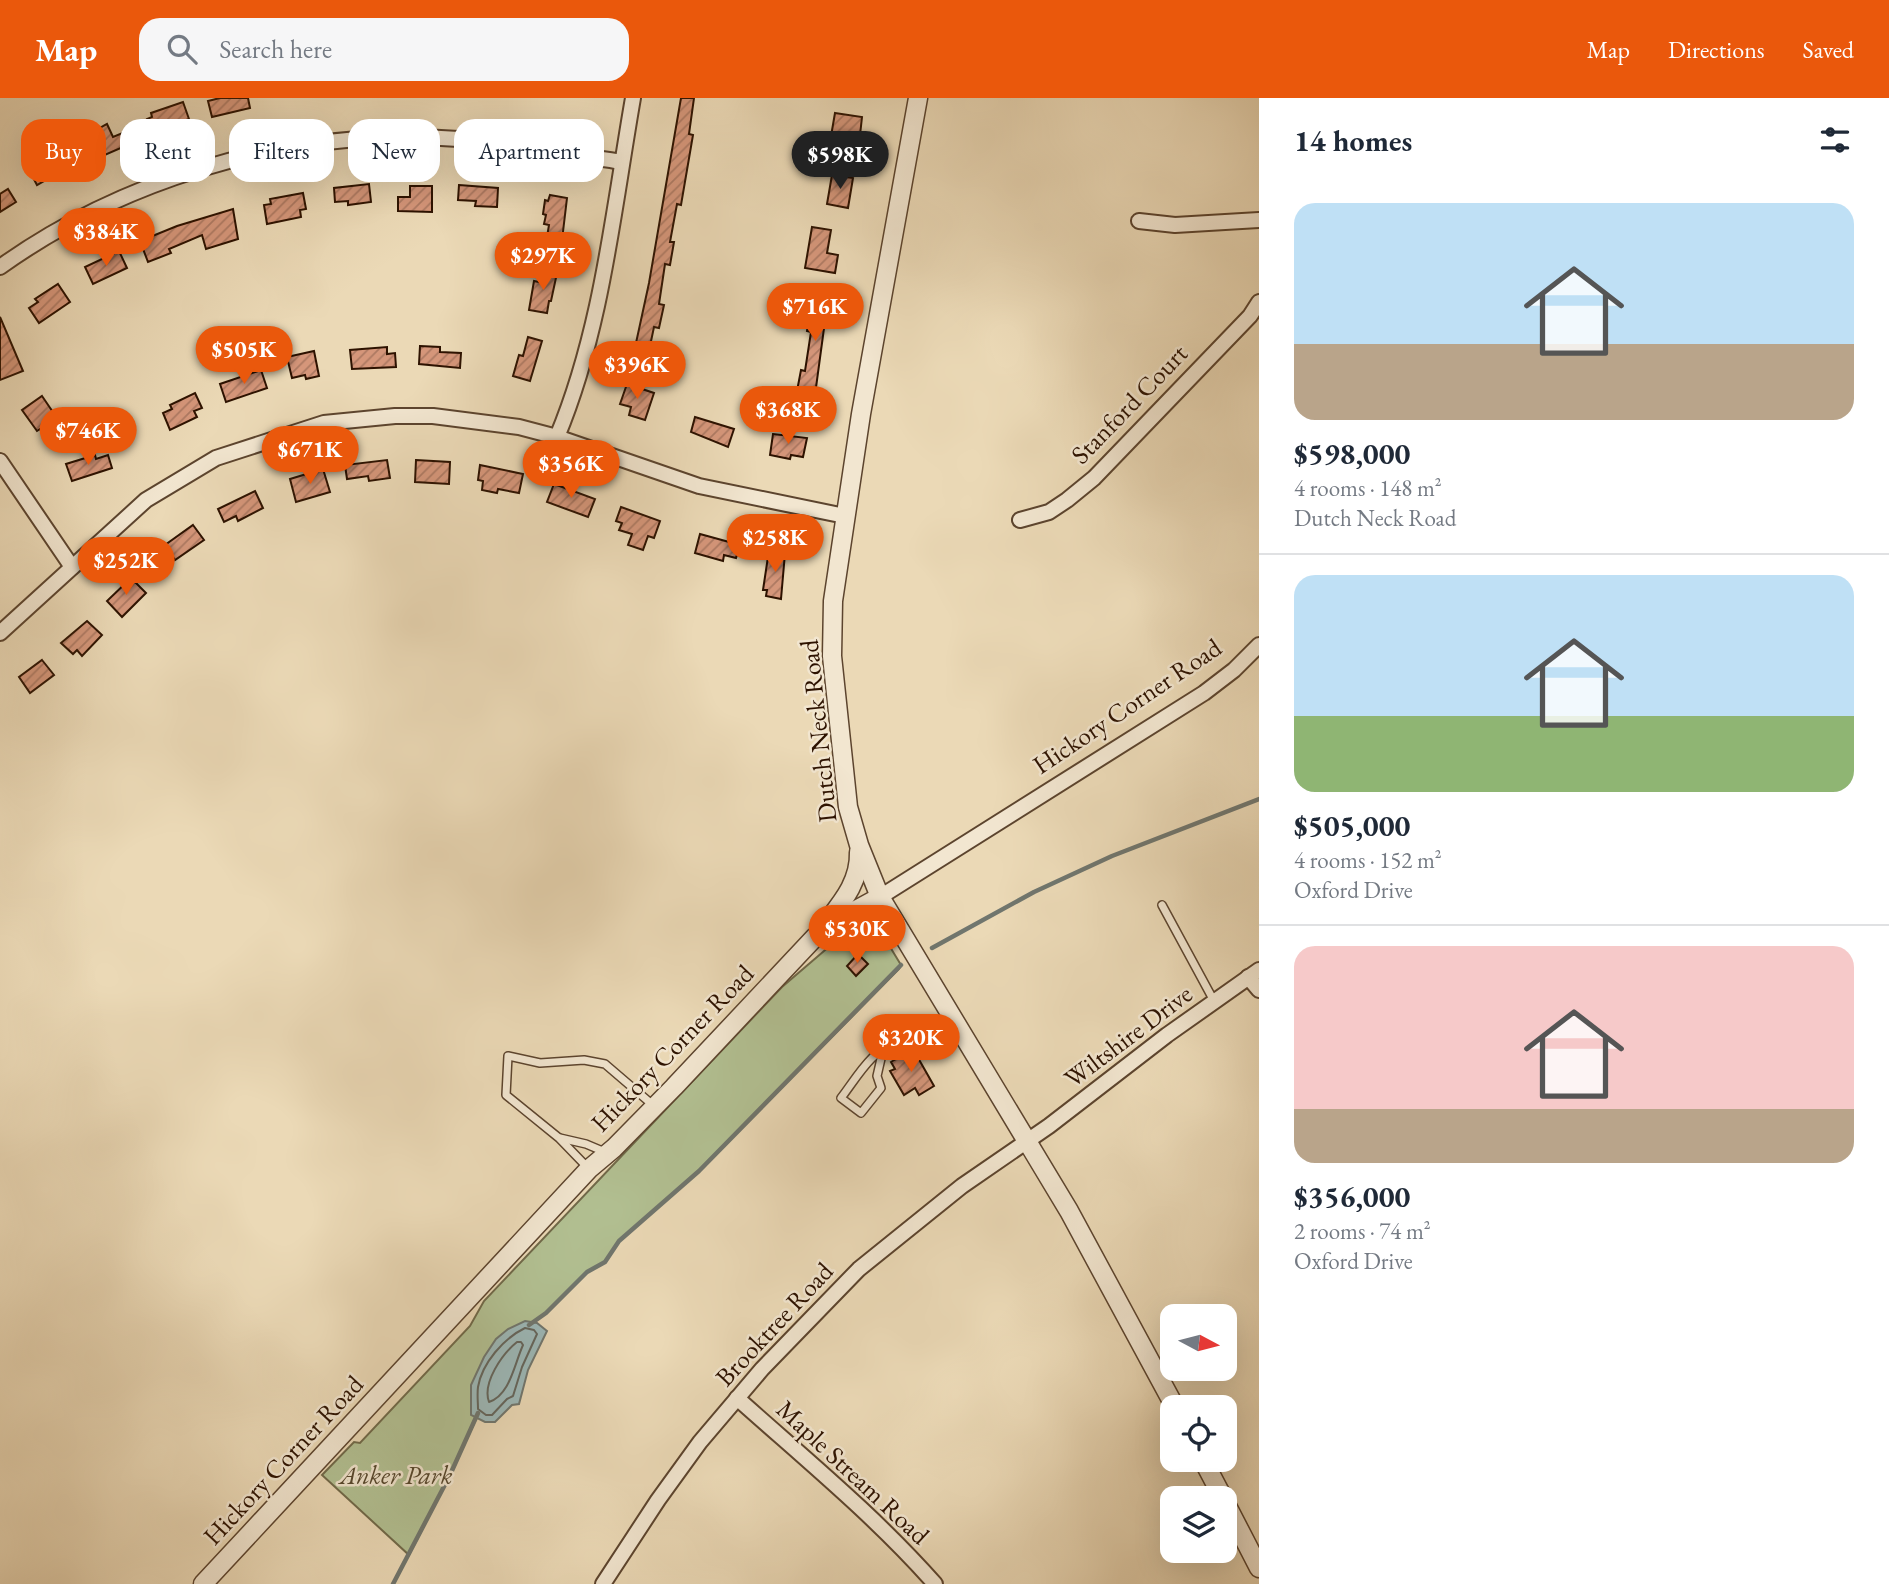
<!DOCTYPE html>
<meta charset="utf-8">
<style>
:root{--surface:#fff;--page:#f6f6f7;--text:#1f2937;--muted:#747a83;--line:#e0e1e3;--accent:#ea580c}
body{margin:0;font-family:"EB Garamond",serif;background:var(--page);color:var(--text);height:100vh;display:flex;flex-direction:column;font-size:26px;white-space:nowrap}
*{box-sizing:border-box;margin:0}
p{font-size:23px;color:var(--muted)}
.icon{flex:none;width:38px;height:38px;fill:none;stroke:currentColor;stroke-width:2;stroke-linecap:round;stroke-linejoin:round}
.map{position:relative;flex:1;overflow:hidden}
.sheet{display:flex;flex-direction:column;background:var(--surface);width:630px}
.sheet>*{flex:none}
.guide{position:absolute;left:21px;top:21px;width:665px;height:63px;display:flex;gap:14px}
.needle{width:46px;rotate:97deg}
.tools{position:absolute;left:1160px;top:1206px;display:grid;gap:14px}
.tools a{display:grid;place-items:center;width:77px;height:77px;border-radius:14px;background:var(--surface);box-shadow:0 7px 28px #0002;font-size:35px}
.price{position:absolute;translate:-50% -60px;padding:0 16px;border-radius:24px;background:var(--accent);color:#fff;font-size:23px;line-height:46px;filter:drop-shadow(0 2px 4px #0008)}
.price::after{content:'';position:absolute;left:50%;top:42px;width:21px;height:16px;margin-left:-10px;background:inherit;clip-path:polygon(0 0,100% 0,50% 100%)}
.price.selected{background:#222;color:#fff}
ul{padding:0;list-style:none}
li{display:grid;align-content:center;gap:14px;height:371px;padding:0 35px}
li+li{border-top:2px solid var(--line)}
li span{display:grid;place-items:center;height:217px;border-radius:21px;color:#555}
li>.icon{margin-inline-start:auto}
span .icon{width:126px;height:126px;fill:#fffc;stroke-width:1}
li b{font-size:30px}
h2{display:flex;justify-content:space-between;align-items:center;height:84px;padding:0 35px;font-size:30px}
.chip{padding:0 24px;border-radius:21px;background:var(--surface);box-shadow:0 7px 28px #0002;font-size:24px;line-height:63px}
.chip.selected{background:var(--accent);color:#fff}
header{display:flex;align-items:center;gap:42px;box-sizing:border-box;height:98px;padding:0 35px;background:var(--accent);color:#fff}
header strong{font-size:33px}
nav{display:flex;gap:38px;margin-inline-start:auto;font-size:24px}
.search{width:490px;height:63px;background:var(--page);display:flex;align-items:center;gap:18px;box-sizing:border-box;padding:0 24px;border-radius:21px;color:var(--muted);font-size:26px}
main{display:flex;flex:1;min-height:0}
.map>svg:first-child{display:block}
</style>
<header>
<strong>Map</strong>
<div class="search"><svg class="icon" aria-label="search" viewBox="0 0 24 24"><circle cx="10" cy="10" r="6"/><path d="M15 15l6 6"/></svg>Search here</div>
<nav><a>Map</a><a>Directions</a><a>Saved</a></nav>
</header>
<main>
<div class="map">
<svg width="1259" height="1486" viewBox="0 0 1259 1486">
<defs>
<pattern id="building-hatch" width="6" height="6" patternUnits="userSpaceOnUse" patternTransform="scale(1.75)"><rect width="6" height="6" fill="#d5967a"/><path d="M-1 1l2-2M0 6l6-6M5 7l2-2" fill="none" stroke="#ad7962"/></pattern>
</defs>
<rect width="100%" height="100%" fill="#ebd9b6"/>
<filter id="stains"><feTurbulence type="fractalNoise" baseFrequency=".00286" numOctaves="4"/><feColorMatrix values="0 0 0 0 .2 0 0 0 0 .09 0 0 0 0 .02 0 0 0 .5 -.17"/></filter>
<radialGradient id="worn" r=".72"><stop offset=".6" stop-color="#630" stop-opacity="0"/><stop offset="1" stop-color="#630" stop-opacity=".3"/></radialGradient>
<path fill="#b2c092" stroke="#706949" stroke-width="2" d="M 861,827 L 871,827 L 878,829 L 901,867 L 899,871 L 699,1073 L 619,1143 L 605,1164 L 587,1174 L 546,1215 L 516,1235 L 450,1377 L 409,1457 L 322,1377 L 354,1344 L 360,1345 L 470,1228 L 484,1203 L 782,889 L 838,841 Z"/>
<path fill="#9cb8b8" stroke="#70766e" stroke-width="2" d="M 525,1223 L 537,1225 L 547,1233 L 528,1272 L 519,1306 L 512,1307 L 495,1324 L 485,1324 L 471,1317 L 471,1287 L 484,1259 L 496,1241 L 508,1231 Z"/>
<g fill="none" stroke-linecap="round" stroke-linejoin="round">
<g stroke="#64655c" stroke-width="2">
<path d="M 525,1230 L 534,1232 L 537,1236 L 522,1269 L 513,1298 L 507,1301 L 492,1317 L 486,1317 L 478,1311 C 478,1304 477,1296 478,1289 C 482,1265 504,1240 525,1230 Z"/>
<path d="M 517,1244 L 521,1244 L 523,1247 C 514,1267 510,1297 489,1304 C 482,1285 502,1256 517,1244 Z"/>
</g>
<g stroke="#70766e" stroke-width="4.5">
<path d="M 932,850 L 1034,794 L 1112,758 L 1259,701"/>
<path d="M 529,1227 L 546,1215 L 587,1174 L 605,1164 L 619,1143 L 699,1073 L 901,867"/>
<path d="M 393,1486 L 450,1377 L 478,1315"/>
</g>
</g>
<g fill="url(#building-hatch)" stroke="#2d1200" stroke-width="2">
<path d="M 220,0 L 248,0 L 250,10 L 212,19 L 208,3 Z"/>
<path d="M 681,0 L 694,0 L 689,36 L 693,37 L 681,107 L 677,106 L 670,144 L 674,144 L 670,167 L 665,166 L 659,206 L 664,207 L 659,230 L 654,229 L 650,248 L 636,245 L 649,185 Z"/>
<path d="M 183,4 L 189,21 L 180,24 L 182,29 L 153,39 L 147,21 L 152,19 L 151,15 Z"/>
<path d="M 835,15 L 862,19 L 860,37 L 852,35 L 850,47 L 830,44 Z"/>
<path d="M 107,26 L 113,39 L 125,34 L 130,46 L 91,63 L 84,46 L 101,38 L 98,31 Z"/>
<path d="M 55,52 L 68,75 L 55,82 L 53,78 L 37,87 L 27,68 Z"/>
<path d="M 832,77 L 853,80 L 848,110 L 827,106 Z"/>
<path d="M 369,86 L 371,104 L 348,107 L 348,103 L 335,104 L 334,90 Z"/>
<path d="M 459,87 L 498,90 L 497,109 L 475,108 L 476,103 L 458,102 Z"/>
<path d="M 410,88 L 432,88 L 432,114 L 398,113 L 398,99 L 410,99 Z"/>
<path d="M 8,91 L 16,104 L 0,114 L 0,96 Z"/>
<path d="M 303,95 L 306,111 L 300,112 L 301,119 L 267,126 L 264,107 L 271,106 L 270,101 Z"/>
<path d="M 550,97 L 567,100 L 562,142 L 547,139 L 549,127 L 544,126 L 546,117 L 543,116 L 545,102 L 548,103 Z"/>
<path d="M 233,111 L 238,141 L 206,151 L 202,137 L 169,151 L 171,155 L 148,164 L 140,143 L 177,128 Z"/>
<path d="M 812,129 L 831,132 L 827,155 L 838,157 L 835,175 L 805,170 Z"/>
<path d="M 119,153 L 127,170 L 93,186 L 85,169 Z"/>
<path d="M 542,172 L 557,175 L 551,203 L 549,203 L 547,215 L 529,212 L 534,183 L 539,184 Z"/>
<path d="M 58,186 L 70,204 L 39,225 L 29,210 L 38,204 L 35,201 Z"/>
<path d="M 816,193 L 831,195 L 830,208 L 827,208 L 815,297 L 797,293 L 801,272 L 805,273 L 811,234 L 807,233 L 811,203 L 815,203 Z"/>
<path d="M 0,219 L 23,273 L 0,282 Z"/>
<path d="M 528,239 L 542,243 L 530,283 L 513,278 L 519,257 L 523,258 Z"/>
<path d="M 420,248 L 440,249 L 440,254 L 461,255 L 460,270 L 419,266 Z"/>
<path d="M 387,249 L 387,256 L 395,255 L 396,269 L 352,271 L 350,252 Z"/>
<path d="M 314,253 L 319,278 L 306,281 L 305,277 L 292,280 L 287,259 Z"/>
<path d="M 261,272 L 267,290 L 226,304 L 220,286 Z"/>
<path d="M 627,286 L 654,295 L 645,322 L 629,317 L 631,309 L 620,306 Z"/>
<path d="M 195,295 L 202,310 L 194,313 L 197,319 L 170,332 L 163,315 L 172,311 L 170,307 Z"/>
<path d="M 42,298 L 61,326 L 45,337 L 40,331 L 37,333 L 22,312 Z"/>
<path d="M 695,319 L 734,331 L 728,349 L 691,334 Z"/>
<path d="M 773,336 L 807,340 L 803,359 L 791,357 L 790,361 L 770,357 Z"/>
<path d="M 95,357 L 96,361 L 108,357 L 112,370 L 72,383 L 66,366 Z"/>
<path d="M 387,362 L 390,380 L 369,383 L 368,378 L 347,381 L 345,367 Z"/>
<path d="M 416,362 L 450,364 L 449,386 L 415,384 Z"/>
<path d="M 480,367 L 523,376 L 519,395 L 498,391 L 497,395 L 482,392 L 483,383 L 478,382 Z"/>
<path d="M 323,371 L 330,394 L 296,404 L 290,381 Z"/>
<path d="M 554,386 L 595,401 L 588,419 L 547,404 Z"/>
<path d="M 255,393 L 263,410 L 238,423 L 236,418 L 224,424 L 218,411 Z"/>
<path d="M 621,409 L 660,423 L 654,440 L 648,438 L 643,452 L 628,447 L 632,436 L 619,432 L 622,425 L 616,423 Z"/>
<path d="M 193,427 L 204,442 L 175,462 L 165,447 Z"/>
<path d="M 700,436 L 740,447 L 736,460 L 724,457 L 723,463 L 695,455 Z"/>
<path d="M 769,452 L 785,455 L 781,501 L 766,498 L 767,492 L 763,492 Z"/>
<path d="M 131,480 L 146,495 L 122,519 L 107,503 Z"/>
<path d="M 87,523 L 102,537 L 82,558 L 77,552 L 73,556 L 61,545 Z"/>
<path d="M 42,562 L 54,577 L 30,595 L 19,579 Z"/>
<path d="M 858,856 L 868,866 L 856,878 L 847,868 Z"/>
<path d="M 913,951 L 934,988 L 919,997 L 915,990 L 904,997 L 890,973 L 895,971 L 891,964 Z"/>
</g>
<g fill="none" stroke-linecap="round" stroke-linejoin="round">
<defs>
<g id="service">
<path d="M 1162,807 L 1214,903"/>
<path d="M 883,952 L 877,978 L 881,990 L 861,1015 L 841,1000 C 851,987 860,972 872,960 C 889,942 936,938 961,934"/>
<path d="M 560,1040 L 586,1046 L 605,1054"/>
<path d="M 589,1071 L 559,1040 L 506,997 L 508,958 L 540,965 L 584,962 L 605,966 L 654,1008"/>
</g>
<g id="minor">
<path d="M 1139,123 L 1175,127 L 1259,122"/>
<path d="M 0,169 C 119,84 270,38 416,39 C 485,40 554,53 622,64"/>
<path d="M 557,339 C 602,231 613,114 633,0"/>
<path d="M 0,363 L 72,469"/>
<path d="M 1020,422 L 1049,414 L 1067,402 L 1094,380 L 1250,218 L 1259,204"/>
<path d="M 0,535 L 146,402 L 216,360 L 324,325 L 395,318 L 433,318 L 519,329 L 557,339 L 699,388 L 845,418"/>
<path d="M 880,799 L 1204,595 L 1234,572 L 1259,547"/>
<path d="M 1248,879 L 1259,892"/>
<path d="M 737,1300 C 804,1360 875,1418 935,1486"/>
<path d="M 603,1486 L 658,1402 L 700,1344 L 762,1271 L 859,1171 L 962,1088 L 1049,1028 L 1167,937 L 1259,872"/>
</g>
<g id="tertiary">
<path d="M 918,0 L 861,316 L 833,503 L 832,558 L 848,709 L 859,747 L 880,799 L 1069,1113 L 1175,1309"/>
<path d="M 826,825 C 843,803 860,783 859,754"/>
<path d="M 1203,1362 L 1223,1400"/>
<path d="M 1225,1404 L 1259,1470"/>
<path d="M 203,1486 L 589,1071 L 614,1050 L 674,989 L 815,839 L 836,823 L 880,799"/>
</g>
</defs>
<use href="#service" stroke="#5c442e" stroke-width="10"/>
<use href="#minor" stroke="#5c442e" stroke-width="18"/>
<use href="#tertiary" stroke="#5c442e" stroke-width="21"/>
<use href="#service" stroke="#f2e6d0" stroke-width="7"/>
<use href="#minor" stroke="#f2e6d0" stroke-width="14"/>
<use href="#tertiary" stroke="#f2e6d0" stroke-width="18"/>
</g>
<g text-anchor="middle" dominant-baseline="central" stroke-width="5" stroke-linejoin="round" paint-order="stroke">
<g font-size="26" fill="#2d1200" stroke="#f2e6d0">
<text transform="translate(1129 306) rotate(-46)">Stanford Court</text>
<text transform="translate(1127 608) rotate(-34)">Hickory Corner Road</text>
<text transform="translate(818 633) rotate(-96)">Dutch Neck Road</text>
<text transform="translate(1128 938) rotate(-37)">Wiltshire Drive</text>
<text transform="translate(672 950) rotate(-46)">Hickory Corner Road</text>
<text transform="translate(774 1226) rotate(-47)">Brooktree Road</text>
<text transform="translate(283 1362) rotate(-47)">Hickory Corner Road</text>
<text transform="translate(853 1374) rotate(43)">Maple Stream Road</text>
</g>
<g font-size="26" font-style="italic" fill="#55462c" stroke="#f2e6d0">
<text x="396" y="1377">Anker Park</text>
</g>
</g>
<rect width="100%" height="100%" filter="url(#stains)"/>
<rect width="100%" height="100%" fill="url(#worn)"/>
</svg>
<div class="tools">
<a><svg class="needle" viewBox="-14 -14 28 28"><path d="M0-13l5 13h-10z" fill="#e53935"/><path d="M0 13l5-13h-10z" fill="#747a83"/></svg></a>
<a><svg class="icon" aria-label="locate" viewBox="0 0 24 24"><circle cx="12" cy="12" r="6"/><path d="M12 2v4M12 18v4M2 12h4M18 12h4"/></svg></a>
<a><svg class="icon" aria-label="layers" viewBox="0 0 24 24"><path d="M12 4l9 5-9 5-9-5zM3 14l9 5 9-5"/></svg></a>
</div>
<b class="price selected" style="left:840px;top:93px">$598K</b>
<b class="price" style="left:106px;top:170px">$384K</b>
<b class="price" style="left:543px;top:194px">$297K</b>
<b class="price" style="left:815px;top:245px">$716K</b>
<b class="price" style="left:244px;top:288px">$505K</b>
<b class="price" style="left:637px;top:303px">$396K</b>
<b class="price" style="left:788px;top:348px">$368K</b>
<b class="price" style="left:88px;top:369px">$746K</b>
<b class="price" style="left:310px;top:388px">$671K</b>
<b class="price" style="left:571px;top:402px">$356K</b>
<b class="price" style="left:775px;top:476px">$258K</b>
<b class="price" style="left:126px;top:499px">$252K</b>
<b class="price" style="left:857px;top:867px">$530K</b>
<b class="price" style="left:911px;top:976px">$320K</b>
<div class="guide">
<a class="chip selected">Buy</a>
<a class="chip">Rent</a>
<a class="chip">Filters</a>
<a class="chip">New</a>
<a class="chip">Apartment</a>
</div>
</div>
<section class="sheet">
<h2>14 homes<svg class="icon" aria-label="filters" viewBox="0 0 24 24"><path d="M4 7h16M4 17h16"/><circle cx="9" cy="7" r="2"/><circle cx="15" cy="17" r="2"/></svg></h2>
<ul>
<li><span style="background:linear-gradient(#bfe0f5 65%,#b9a48a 0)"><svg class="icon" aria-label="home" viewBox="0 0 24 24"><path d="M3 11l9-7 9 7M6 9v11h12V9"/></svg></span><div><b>$598,000</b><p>4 rooms · 148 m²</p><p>Dutch Neck Road</p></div></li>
<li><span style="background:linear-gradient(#bfe0f5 65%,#8fb573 0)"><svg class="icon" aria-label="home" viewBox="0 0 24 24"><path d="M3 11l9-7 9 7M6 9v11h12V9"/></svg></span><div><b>$505,000</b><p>4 rooms · 152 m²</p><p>Oxford Drive</p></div></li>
<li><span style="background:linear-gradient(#f6c9c9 75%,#b9a48a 0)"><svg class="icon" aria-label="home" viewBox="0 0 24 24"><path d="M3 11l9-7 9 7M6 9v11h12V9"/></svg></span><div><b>$356,000</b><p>2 rooms · 74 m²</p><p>Oxford Drive</p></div></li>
</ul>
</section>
</main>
